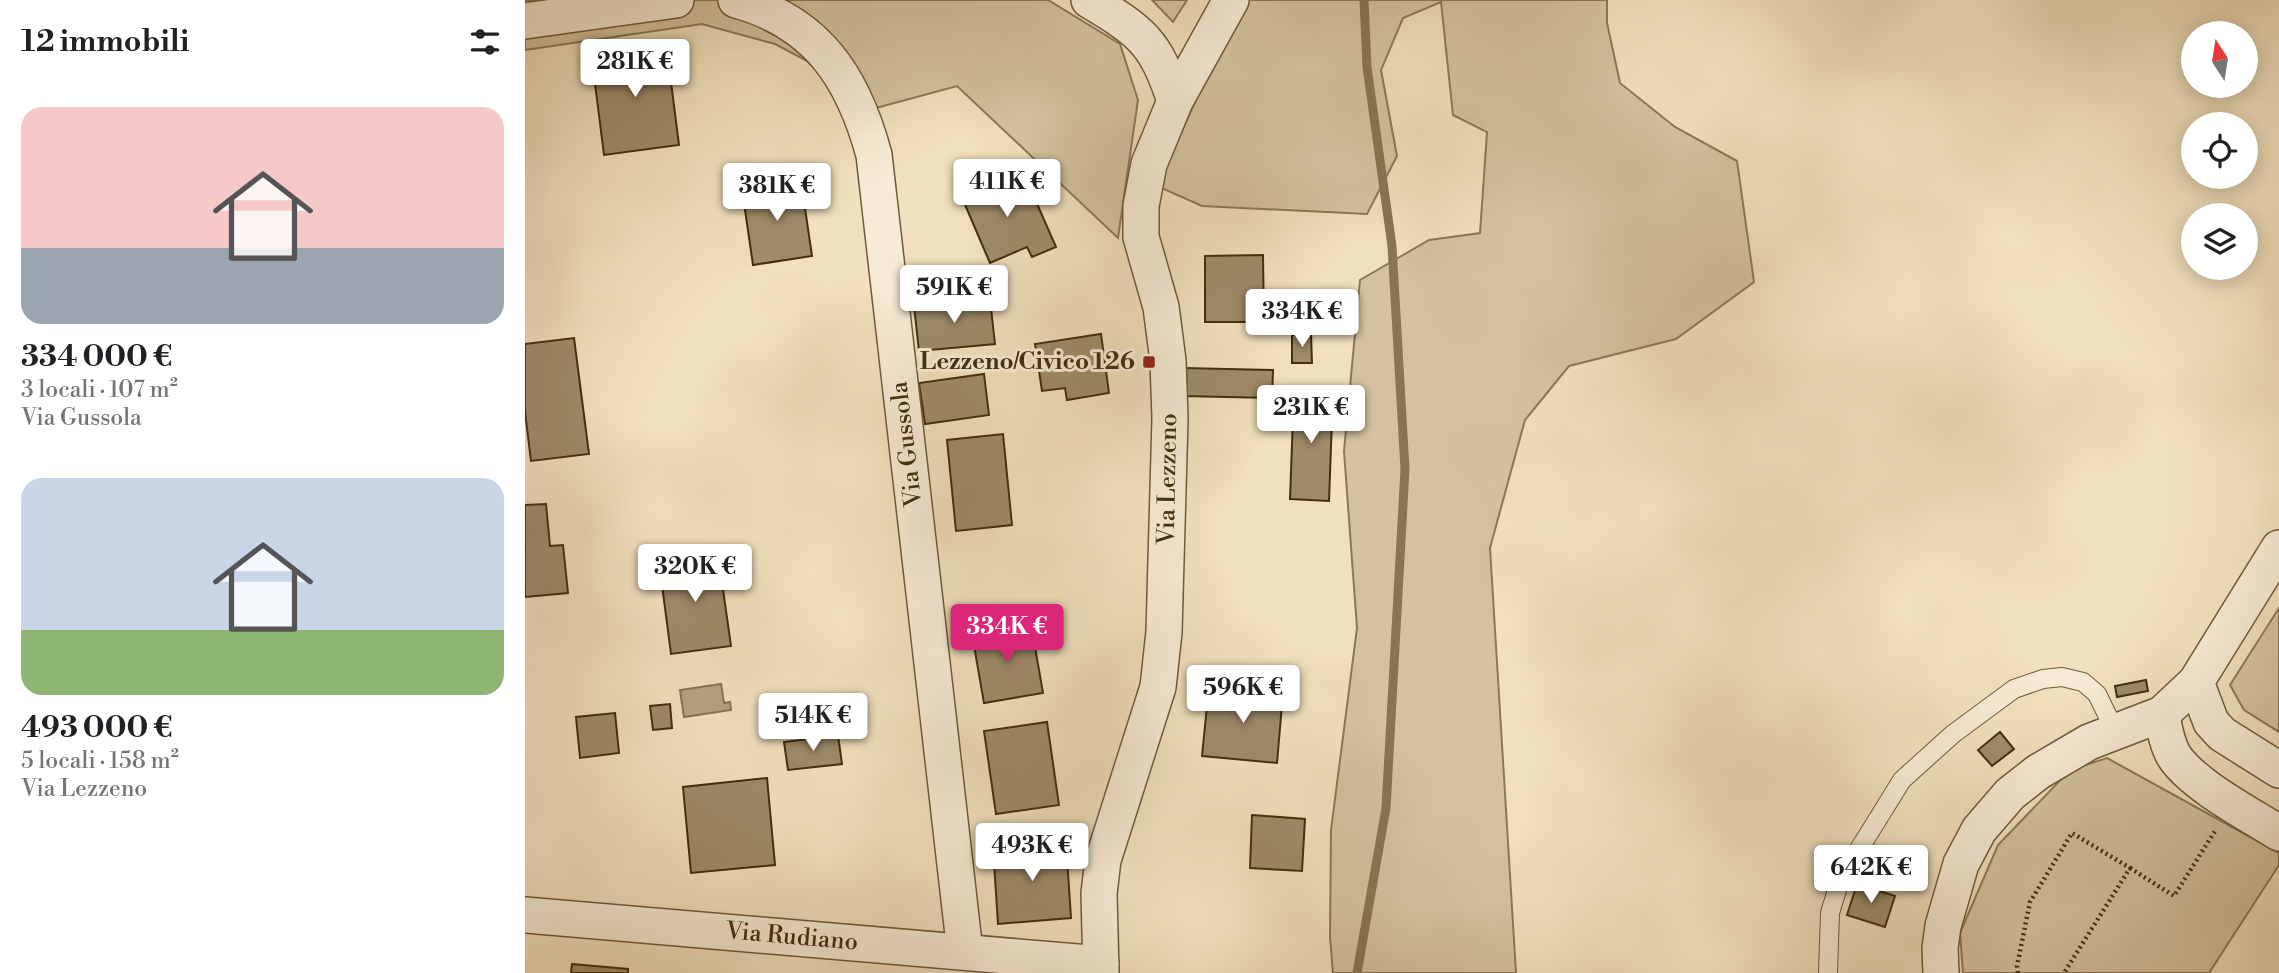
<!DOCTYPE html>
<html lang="it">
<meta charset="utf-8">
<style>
:root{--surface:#fff;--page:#f6f6f6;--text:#202124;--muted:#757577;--accent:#db2777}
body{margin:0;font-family:"Libre Bodoni",serif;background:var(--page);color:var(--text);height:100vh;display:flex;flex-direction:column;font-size:26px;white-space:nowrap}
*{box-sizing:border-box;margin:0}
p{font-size:23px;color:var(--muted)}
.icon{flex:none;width:38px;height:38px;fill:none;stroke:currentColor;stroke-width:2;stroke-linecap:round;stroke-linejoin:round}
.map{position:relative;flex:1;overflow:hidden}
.details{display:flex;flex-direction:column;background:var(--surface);width:525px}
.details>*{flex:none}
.needle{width:46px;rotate:348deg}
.buttons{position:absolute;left:1656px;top:21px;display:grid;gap:14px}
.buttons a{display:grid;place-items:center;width:77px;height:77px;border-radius:50%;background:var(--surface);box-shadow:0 4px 18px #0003;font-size:35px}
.price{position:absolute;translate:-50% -60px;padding:0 16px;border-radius:7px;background:#fff;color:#222;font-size:23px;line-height:46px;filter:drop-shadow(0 2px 4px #0008)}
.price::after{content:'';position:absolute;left:50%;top:42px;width:21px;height:16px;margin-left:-10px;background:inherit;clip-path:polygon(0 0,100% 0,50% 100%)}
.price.selected{background:var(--accent);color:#fff}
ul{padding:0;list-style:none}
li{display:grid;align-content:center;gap:14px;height:371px;padding:0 21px}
li span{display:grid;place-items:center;height:217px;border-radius:21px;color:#555}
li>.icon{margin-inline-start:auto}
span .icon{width:126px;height:126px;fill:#fffc;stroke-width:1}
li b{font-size:30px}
h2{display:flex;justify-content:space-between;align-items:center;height:84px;padding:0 21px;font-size:30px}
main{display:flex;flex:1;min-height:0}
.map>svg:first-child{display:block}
</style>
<main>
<section class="details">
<h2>12 immobili<svg class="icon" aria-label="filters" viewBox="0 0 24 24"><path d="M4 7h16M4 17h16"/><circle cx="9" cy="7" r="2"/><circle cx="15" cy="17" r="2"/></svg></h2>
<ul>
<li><span style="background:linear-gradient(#f6c9c9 65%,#9aa5b1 0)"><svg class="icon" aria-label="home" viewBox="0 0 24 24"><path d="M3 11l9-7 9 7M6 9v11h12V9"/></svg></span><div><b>334 000 €</b><p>3 locali · 107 m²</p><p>Via Gussola</p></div></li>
<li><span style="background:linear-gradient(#c9d6e8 70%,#8fb573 0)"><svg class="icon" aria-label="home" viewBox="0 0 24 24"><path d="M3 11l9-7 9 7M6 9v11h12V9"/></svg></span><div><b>493 000 €</b><p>5 locali · 158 m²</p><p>Via Lezzeno</p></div></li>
</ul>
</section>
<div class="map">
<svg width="1754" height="973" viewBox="0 0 1754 973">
<rect width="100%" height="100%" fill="#f1e0bd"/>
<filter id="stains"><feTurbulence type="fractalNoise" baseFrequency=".00286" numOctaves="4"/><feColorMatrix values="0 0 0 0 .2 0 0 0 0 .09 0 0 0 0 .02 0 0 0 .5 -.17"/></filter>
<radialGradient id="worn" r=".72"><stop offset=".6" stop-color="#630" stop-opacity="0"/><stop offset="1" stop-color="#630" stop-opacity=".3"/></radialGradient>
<g fill="#d4c29f" stroke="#8c7856" stroke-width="2">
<path d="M 0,0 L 523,0 L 595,44 L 613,100 L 593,238 L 432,86 L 325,115 L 288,64 L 250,44 L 177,24 L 0,50 Z"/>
<path d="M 627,0 L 662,0 L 648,22 Z"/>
<path d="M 716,0 L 1082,0 L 1082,23 L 1095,83 L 1150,127 L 1212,161 L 1229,282 L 1151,339 L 1044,366 L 1000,420 L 965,548 L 991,973 L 808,973 L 805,937 L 806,830 L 832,628 L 819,451 L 835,280 L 904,240 L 955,233 L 962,132 L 928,115 L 916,2 L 878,18 L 856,70 L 872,156 L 842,214 L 677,206 L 632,186 Z"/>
<path d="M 1754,608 L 1754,732 L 1719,710 L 1705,685 Z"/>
<path d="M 1582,758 L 1754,853 L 1754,865 L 1684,973 L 1438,973 L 1435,933 L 1473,845 L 1545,770 Z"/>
</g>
<path fill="#b6a381" stroke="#887453" stroke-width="2" d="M 196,684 L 199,703 L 205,702 L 206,710 L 159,717 L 155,690 Z"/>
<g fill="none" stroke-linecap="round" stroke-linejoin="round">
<path stroke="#887453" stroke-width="9" d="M 832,973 L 861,808 L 880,469 L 867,246 L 842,67 L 839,0"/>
</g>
<g fill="#9e8b69" stroke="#442e0d" stroke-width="2">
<path d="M 141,43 L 154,145 L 79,155 L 66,52 Z"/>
<path d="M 477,175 L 485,191 L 503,183 L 531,247 L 507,257 L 502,247 L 465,263 L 435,193 Z"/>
<path d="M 276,181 L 287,256 L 228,265 L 217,189 Z"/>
<path d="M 738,255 L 739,322 L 680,322 L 680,256 Z"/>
<path d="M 465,299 L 470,344 L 394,351 L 389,306 Z"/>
<path d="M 576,334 L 584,393 L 542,400 L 540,388 L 517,391 L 510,344 Z"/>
<path d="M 767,335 L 786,335 L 787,363 L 767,363 Z"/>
<path d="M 49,338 L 64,454 L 6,461 L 0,412 L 0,344 Z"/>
<path d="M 658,368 L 748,370 L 747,398 L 657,396 Z"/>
<path d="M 459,374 L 464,415 L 400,424 L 394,383 Z"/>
<path d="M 769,390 L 808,392 L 804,501 L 765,499 Z"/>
<path d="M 478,434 L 487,525 L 431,531 L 422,440 Z"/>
<path d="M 21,504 L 25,546 L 38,545 L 43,593 L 0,597 L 0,505 Z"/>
<path d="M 193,554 L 206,646 L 146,654 L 134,562 Z"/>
<path d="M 506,624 L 518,693 L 459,703 L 447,634 Z"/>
<path d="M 1621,680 L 1623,691 L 1592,697 L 1590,686 Z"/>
<path d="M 684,686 L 758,693 L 752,763 L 677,756 Z"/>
<path d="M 145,704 L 147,728 L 128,730 L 125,706 Z"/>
<path d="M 90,713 L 94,753 L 55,758 L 51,717 Z"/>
<path d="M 522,722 L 534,805 L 471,814 L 459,731 Z"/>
<path d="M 1475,732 L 1489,749 L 1467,766 L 1453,750 Z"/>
<path d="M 313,735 L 317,764 L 263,770 L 259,742 Z"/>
<path d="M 242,778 L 250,865 L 166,873 L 158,787 Z"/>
<path d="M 727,815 L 780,819 L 777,871 L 725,868 Z"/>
<path d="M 541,842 L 546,918 L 473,924 L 468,847 Z"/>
<path d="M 1332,884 L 1370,896 L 1360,927 L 1322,915 Z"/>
<path d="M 47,964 L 103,969 L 103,973 L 46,973 Z"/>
</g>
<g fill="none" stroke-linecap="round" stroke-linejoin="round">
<defs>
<path id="lane" d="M 1303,973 L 1305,913 L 1315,880 L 1377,780 L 1428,734 L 1489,689 L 1518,679 L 1537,677 L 1558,682 L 1572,694 L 1591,733"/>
<g id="street">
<path d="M 211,0 C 292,22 328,77 349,155 L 440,952"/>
<path d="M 564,0 C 617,32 630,41 650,101"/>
<path d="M 0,21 L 151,0"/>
<path d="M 1754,548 L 1671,682 L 1686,722 L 1697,734 L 1754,770"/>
<path d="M 1637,714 C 1639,728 1642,744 1649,756 C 1668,785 1724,814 1754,833"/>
<path d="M 0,915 L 576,964"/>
<path d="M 576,973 L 574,893 L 578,860 L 633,687 L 639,632 L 645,418 L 643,361 L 636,307 L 616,237 L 616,206 L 624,164 L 650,101 L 706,0"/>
<path d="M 1416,973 L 1415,948 L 1418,926 L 1436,864 L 1454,830 L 1485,794 L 1513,772 L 1564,742 L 1637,714 L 1671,682"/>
</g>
</defs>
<use href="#lane" stroke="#6f5a39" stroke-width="20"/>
<use href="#street" stroke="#6f5a39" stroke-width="38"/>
<g stroke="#442e0d" stroke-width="4.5" stroke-dasharray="2 3.5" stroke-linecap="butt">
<path d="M 1605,868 L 1649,896 L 1690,831"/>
<path d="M 1493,973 L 1492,966 L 1505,902 L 1547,833 L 1605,868 L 1539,973"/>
</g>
<use href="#lane" stroke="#f6ebd4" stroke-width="18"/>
<use href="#street" stroke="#f6ebd4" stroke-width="35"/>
</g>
<rect fill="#8f2418" stroke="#f6ebd4" stroke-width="2.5" x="617" y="355" width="14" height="14" rx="3.5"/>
<g text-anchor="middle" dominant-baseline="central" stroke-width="6" stroke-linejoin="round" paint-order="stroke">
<g font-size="24" font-weight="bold" fill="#442e0d" stroke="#f6ebd4" text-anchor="end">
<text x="610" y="362">Lezzeno/Civico 126</text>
</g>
<g font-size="24" fill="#442e0d" stroke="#f6ebd4">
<text transform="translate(382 444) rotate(-97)">Via Gussola</text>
<text transform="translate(643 479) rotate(-89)">Via Lezzeno</text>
<text transform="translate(267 937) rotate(5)">Via Rudiano</text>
</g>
</g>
<rect width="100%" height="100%" filter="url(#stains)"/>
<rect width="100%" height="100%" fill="url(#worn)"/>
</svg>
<div class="buttons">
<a><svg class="needle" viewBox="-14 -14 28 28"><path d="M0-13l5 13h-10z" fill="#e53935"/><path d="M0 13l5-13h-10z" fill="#757577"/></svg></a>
<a><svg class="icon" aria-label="locate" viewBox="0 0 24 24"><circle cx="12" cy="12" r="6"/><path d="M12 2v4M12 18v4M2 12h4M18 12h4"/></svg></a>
<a><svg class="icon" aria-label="layers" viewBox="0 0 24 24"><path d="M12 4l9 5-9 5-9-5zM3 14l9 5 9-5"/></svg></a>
</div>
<b class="price" style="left:110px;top:99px">281K €</b>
<b class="price" style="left:482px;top:219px">411K €</b>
<b class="price" style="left:252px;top:223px">381K €</b>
<b class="price" style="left:429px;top:325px">591K €</b>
<b class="price" style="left:777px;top:349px">334K €</b>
<b class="price" style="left:786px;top:445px">231K €</b>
<b class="price" style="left:170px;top:604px">320K €</b>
<b class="price selected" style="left:482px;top:664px">334K €</b>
<b class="price" style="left:718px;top:725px">596K €</b>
<b class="price" style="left:288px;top:753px">514K €</b>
<b class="price" style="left:507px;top:883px">493K €</b>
<b class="price" style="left:1346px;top:905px">642K €</b>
</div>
</main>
